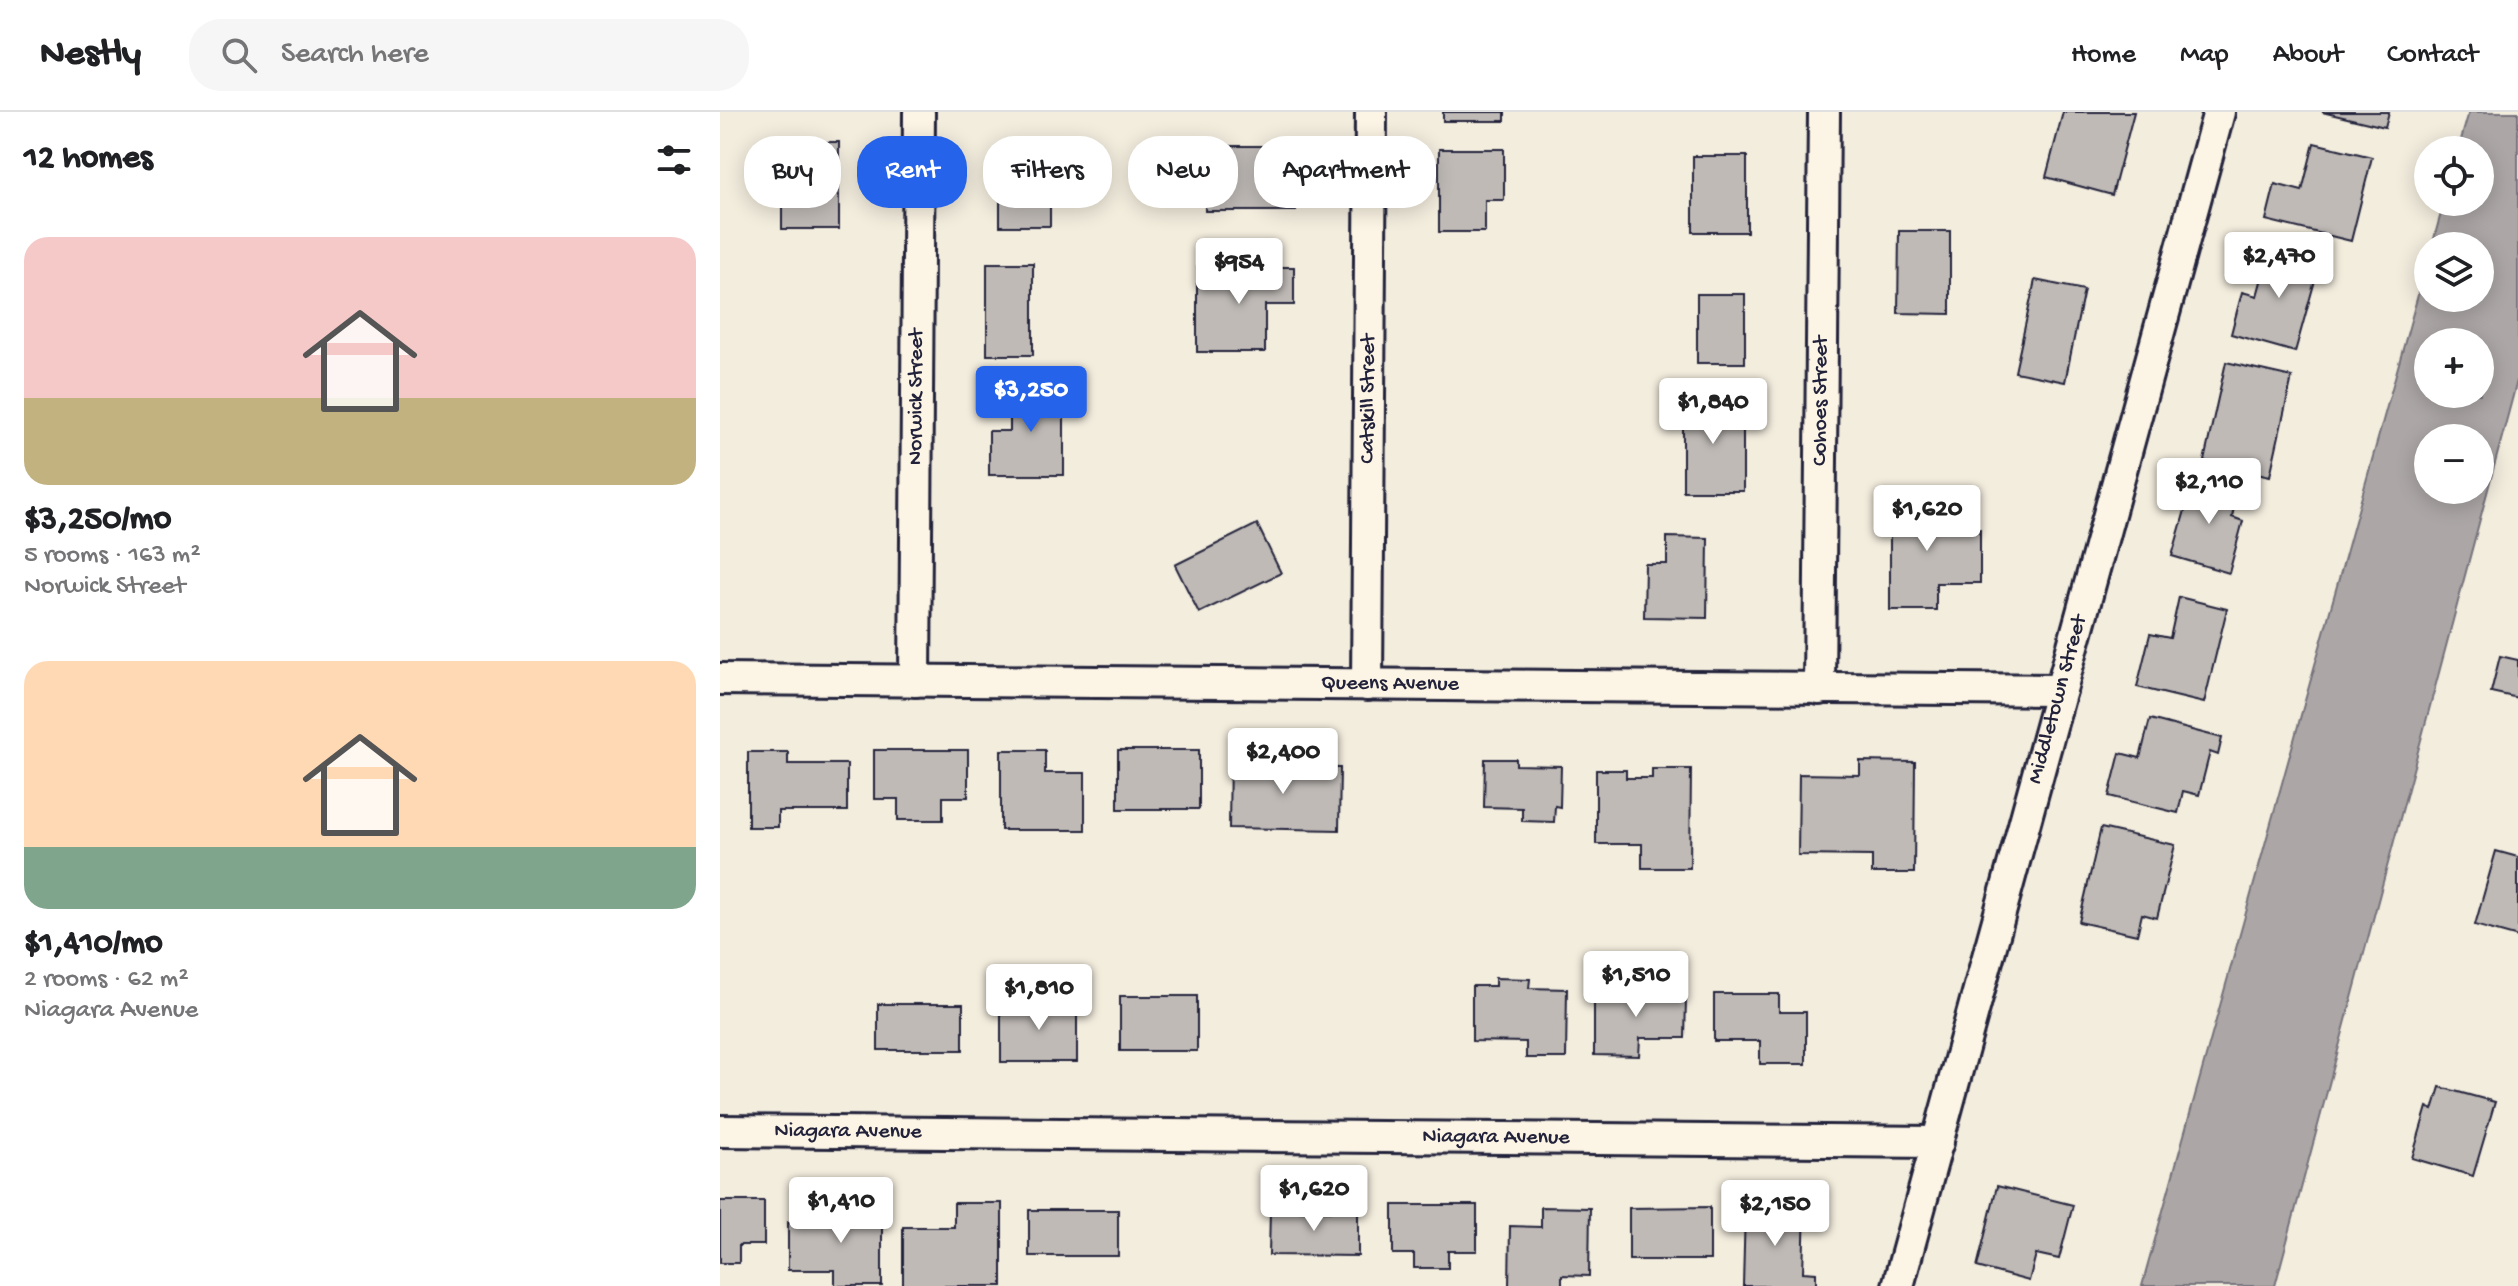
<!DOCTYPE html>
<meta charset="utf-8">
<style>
:root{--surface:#fff;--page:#f6f6f6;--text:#202124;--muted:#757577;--line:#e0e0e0;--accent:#2563eb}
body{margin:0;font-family:"Gochi Hand",sans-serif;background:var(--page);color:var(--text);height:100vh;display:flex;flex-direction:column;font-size:30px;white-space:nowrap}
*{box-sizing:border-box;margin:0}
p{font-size:26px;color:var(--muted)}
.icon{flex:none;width:44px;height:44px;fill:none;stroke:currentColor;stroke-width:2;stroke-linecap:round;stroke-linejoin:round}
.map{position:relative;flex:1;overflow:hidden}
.side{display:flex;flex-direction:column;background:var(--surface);width:720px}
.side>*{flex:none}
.top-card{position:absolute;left:24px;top:24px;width:760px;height:72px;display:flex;gap:16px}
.buttons{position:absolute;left:1694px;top:24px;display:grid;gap:16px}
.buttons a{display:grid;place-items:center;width:80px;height:80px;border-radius:50%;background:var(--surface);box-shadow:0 4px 20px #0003;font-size:40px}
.price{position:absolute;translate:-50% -68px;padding:0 18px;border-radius:8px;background:#fff;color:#222;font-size:26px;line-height:52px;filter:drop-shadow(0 2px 4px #0008)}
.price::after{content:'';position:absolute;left:50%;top:48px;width:24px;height:18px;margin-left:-12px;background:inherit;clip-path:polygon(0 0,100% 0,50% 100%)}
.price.on{background:var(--accent);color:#fff}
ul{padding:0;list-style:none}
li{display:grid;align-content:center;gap:16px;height:424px;padding:0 24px}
li span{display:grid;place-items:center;height:248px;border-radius:24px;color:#555}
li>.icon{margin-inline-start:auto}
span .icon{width:144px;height:144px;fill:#fffc;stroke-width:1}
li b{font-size:34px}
h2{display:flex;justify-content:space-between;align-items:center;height:96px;padding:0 24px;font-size:34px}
.tag{padding:0 28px;border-radius:32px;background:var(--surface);box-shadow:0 4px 20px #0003;font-size:28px;line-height:72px}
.tag.on{background:var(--accent);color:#fff}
header{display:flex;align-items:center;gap:48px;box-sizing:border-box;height:112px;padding:0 40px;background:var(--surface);border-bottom:2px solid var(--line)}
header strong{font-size:38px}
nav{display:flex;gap:44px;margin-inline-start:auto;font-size:28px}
.search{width:560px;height:72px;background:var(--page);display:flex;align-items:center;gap:20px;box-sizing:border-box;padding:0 28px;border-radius:32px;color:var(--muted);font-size:30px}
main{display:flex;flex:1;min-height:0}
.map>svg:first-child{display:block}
</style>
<header>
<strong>Nestly</strong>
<div class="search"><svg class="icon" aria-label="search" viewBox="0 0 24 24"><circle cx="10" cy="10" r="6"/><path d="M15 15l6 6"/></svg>Search here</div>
<nav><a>Home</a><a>Map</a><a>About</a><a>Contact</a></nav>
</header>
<main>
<section class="side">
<h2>12 homes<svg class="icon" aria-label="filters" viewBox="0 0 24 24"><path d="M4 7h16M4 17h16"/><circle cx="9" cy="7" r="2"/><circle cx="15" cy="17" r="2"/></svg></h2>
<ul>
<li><span style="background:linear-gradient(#f6c9c9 65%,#c2b280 0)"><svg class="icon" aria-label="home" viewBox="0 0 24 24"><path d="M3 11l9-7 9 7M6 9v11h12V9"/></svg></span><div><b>$3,250/mo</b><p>5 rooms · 163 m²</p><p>Norwick Street</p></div></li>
<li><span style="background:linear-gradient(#ffd9b3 75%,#7fa58c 0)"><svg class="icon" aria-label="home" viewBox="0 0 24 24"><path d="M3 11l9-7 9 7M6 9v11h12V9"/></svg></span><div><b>$1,410/mo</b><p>2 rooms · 62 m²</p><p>Niagara Avenue</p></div></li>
</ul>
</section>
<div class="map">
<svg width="1798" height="1174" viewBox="0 0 1798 1174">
<rect width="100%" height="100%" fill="#f3edde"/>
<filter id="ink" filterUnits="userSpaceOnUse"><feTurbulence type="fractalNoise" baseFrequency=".0125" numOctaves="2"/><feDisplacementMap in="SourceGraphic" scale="16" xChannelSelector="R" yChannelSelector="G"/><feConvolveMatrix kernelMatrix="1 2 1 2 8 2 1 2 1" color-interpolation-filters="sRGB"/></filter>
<g filter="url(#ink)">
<path fill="#aca7a6" stroke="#75727b" stroke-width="2" fill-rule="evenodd" d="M 1749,0 L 1798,0 L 1798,265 L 1555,1174 L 1422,1174 L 1708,147 L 1708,186 L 1760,186 L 1760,134 L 1712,134 L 1724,90 L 1760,90 L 1760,38 L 1738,38 ZM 1708,230 L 1760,230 L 1760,282 L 1708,282 ZM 1708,326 L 1760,326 L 1760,378 L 1708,378 Z"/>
<g fill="#bfbab6" stroke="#22223b" stroke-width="2">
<rect x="723" y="0" width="62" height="9"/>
<path d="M 1343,0 L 1414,0 L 1392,83 L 1326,65 Z"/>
<path d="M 1602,0 L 1669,0 L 1665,15 Z"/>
<path d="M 37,30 L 119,30 L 119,117 L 62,117 L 62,86 L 37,86 Z"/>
<path d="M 1594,31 L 1652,45 L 1631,129 L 1546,108 L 1555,72 L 1582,79 Z"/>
<path d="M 485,34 L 551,34 L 551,62 L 576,62 L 576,99 L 485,99 Z"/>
<path d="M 719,37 L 784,37 L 784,88 L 765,88 L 765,120 L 719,120 Z"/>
<rect x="280" y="38" width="50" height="76"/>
<rect x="973" y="44" width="54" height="76"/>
<path d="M 1179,119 L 1230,119 L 1230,202 L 1178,201 Z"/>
<path d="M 1551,133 L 1601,147 L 1575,240 L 1511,222 L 1522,180 L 1537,184 Z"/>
<rect x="267" y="151" width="46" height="92"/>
<path d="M 477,155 L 574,155 L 574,193 L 545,193 L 545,240 L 477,240 Z"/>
<path d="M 1315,168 L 1364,178 L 1345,270 L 1295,260 Z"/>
<rect x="977" y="182" width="48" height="69"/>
<path d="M 1506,250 L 1572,265 L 1550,364 L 1484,349 Z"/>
<path d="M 290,273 L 344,273 L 344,363 L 269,363 L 269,319 L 290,319 Z"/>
<rect x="963" y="288" width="60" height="91"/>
<path d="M 1479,363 L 1515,373 L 1511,389 L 1515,391 L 1512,405 L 1523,409 L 1509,461 L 1452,444 L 1471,377 L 1475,378 Z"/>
<path d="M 1170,382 L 1216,382 L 1216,417 L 1260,417 L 1260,471 L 1216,471 L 1216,498 L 1170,498 Z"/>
<path d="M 537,412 L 561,461 L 479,501 L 455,453 Z"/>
<path d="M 947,425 L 988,426 L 987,506 L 924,505 L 925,452 L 947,452 Z"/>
<path d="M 1459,485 L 1507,497 L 1484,591 L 1417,575 L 1430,522 L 1450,526 Z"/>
<path d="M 1780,544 L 1798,548 L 1798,586 L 1771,580 Z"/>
<path d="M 1430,607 L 1502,626 L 1498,643 L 1490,640 L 1479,683 L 1463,679 L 1458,701 L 1389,684 L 1400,641 L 1420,646 Z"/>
<path d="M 154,638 L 248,638 L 248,685 L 223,685 L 223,708 L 178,708 L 178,687 L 154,687 Z"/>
<path d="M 281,638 L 325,638 L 325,661 L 365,661 L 365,718 L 281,718 Z"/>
<rect x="398" y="638" width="81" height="59"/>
<path d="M 28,640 L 68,640 L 68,652 L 127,652 L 127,699 L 58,699 L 58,715 L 28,715 Z"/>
<path d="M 510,645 L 557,645 L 557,655 L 620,656 L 619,718 L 509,716 Z"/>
<path d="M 765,647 L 796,647 L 796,653 L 841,654 L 840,695 L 835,694 L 834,710 L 802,709 L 802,696 L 764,695 Z"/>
<path d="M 1140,649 L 1195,650 L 1194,761 L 1152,761 L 1152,744 L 1078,743 L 1079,662 L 1140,663 Z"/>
<path d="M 932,657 L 971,657 L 970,756 L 922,756 L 922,732 L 876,732 L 876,658 L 906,658 L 906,666 L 932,666 Z"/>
<path d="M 1381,716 L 1455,733 L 1437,806 L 1422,802 L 1417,823 L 1359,810 Z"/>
<path d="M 1776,739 L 1798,745 L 1798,825 L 1755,813 Z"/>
<path d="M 775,866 L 810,867 L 809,876 L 847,877 L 846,946 L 806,946 L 806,930 L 752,929 L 752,874 L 775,874 Z"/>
<path d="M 906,870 L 942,870 L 942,887 L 966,887 L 965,926 L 920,926 L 919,944 L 874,943 L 874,886 L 905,886 Z"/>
<path d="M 994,882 L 1059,882 L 1059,900 L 1086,900 L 1086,952 L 1040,952 L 1040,929 L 994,929 Z"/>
<rect x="400" y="884" width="77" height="55"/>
<rect x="281" y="891" width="76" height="59"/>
<rect x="158" y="892" width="85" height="46"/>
<path d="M 1720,975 L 1775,990 L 1753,1064 L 1692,1046 L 1707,995 L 1713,998 Z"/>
<path d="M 1277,1074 L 1353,1093 L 1339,1147 L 1316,1142 L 1309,1169 L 1257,1155 Z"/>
<path d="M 0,1089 L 44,1089 L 44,1133 L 19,1133 L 19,1151 L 0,1151 Z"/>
<path d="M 114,1090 L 162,1090 L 162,1174 L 115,1174 L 115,1158 L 68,1158 L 68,1110 L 114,1110 Z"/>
<path d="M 234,1091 L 282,1091 L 282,1174 L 183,1174 L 183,1115 L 234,1115 Z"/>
<path d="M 673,1093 L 757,1093 L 757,1139 L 728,1139 L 728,1156 L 694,1156 L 694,1142 L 673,1142 Z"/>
<path d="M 821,1095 L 870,1096 L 869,1164 L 842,1163 L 842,1174 L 789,1174 L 790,1114 L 821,1115 Z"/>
<path d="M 990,1095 L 990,1148 L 909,1148 L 909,1096 Z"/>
<path d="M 1025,1096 L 1085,1097 L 1083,1160 L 1096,1161 L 1096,1174 L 1023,1174 Z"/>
<rect x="309" y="1098" width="89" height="46"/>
<path d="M 550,1098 L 638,1099 L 638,1144 L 549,1143 Z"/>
</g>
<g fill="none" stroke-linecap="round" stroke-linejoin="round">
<defs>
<g id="minor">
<path id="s1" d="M 0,567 L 1341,578"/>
<path id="s2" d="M 195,569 L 199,0"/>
<path id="s3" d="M 647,573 L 651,0"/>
<path id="s4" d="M 1099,577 L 1104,0"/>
<path id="s5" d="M 0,1019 L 1218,1030"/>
<path id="s6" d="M 1178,1174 L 1499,0"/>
</g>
</defs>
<use href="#minor" stroke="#22223b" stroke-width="36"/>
<use href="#minor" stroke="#fcf5e5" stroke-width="30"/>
</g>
</g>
<g text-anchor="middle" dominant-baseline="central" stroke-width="6" stroke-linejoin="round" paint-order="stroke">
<g font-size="22" fill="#22223b" stroke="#fcf5e5">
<text stroke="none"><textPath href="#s2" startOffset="284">Norwick Street</textPath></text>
<text stroke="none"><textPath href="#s3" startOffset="286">Catskill Street</textPath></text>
<text stroke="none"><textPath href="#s4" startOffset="288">Cohoes Street</textPath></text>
<text stroke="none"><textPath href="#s1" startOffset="670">Queens Avenue</textPath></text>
<text stroke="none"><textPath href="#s6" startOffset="608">Middletown Street</textPath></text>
<text stroke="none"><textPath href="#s5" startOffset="128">Niagara Avenue</textPath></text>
<text stroke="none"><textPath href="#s5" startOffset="776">Niagara Avenue</textPath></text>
</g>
</g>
</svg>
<div class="buttons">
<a><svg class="icon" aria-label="locate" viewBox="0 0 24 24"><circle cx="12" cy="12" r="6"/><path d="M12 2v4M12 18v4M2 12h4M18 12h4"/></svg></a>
<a><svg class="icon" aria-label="layers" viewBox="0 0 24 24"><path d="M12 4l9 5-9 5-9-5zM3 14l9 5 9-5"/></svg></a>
<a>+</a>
<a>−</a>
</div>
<b class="price" style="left:1559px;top:188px">$2,470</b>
<b class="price" style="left:519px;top:194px">$954</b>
<b class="price on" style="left:311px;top:322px">$3,250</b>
<b class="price" style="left:993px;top:334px">$1,840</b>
<b class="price" style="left:1489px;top:414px">$2,110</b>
<b class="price" style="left:1207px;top:441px">$1,620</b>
<b class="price" style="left:563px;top:684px">$2,400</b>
<b class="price" style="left:916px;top:907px">$1,510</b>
<b class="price" style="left:319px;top:920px">$1,810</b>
<b class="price" style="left:594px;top:1121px">$1,620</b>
<b class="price" style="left:121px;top:1133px">$1,410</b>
<b class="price" style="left:1055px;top:1136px">$2,150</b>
<div class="top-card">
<a class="tag">Buy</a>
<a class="tag on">Rent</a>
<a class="tag">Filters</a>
<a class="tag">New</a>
<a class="tag">Apartment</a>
</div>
</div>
</main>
